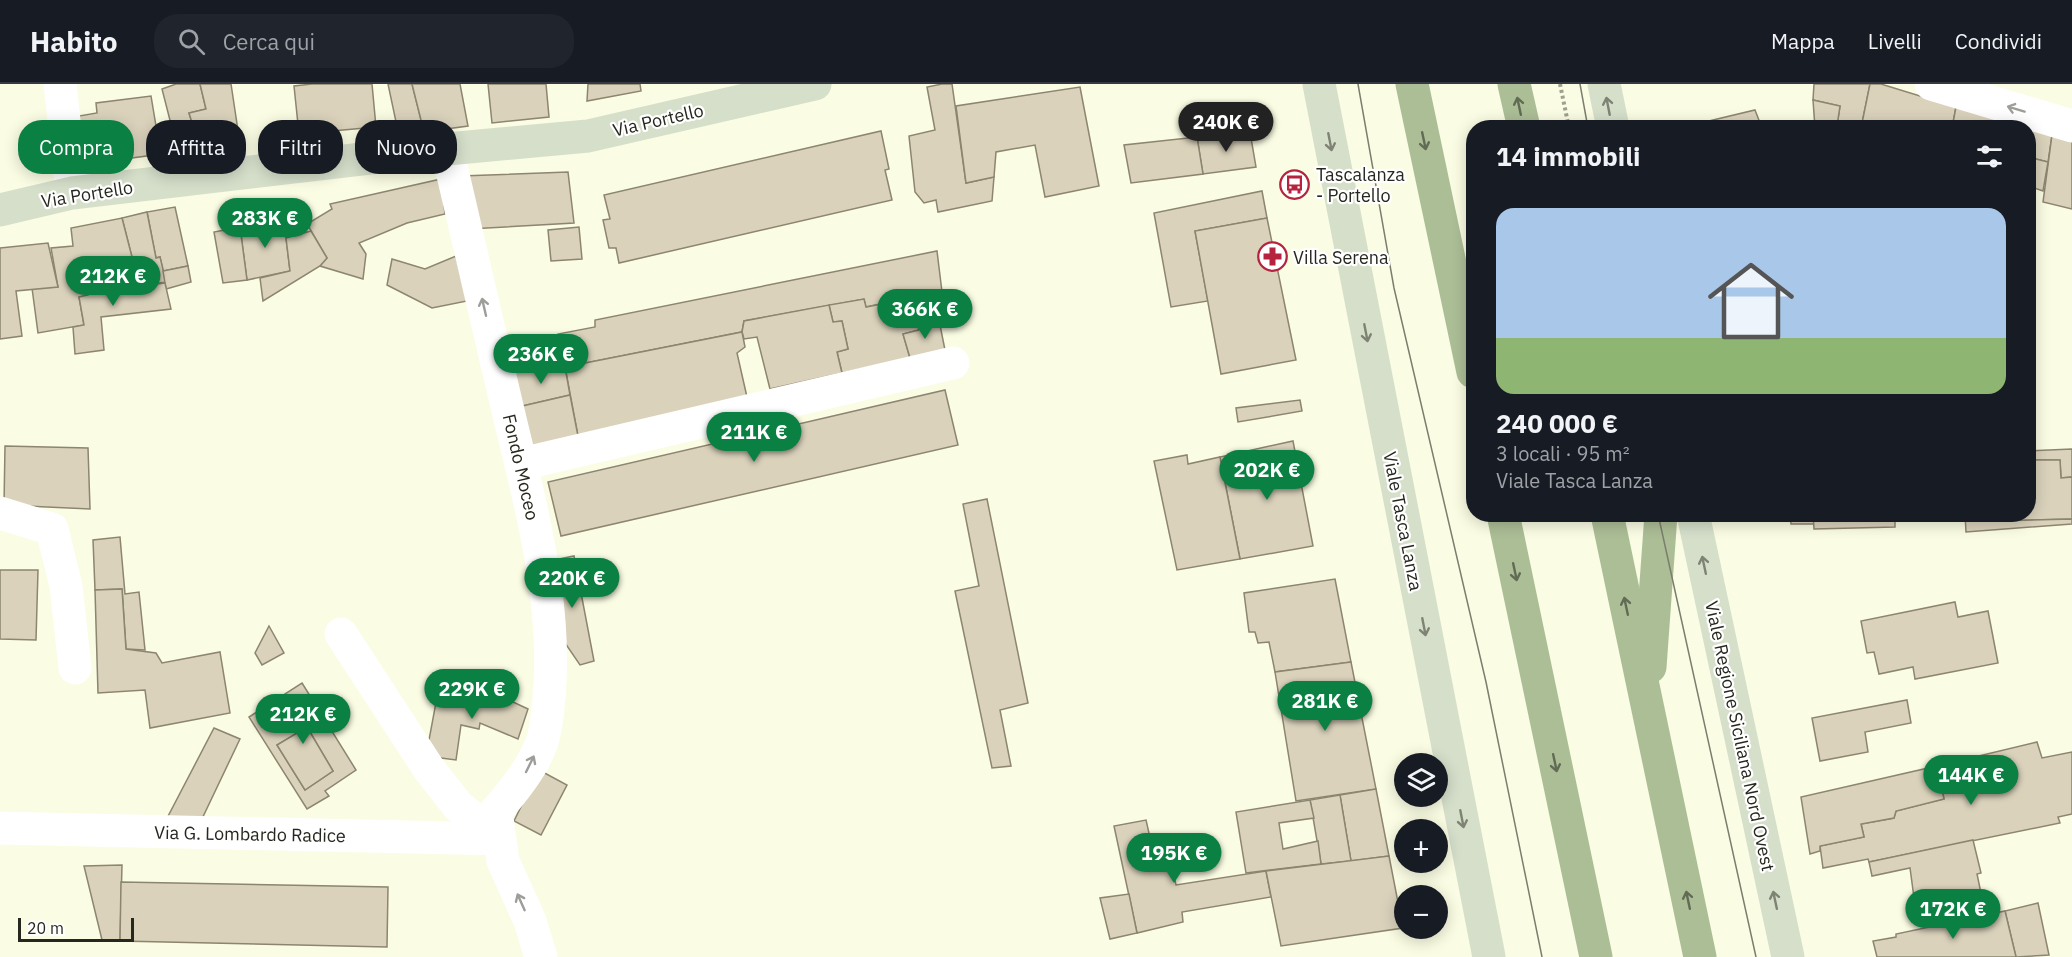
<!DOCTYPE html>
<html lang="it">
<meta charset="utf-8">
<style>
:root{--surface:#171b24;--page:#20242c;--text:#f1f3f6;--muted:#9ea1a6;--line:#363941;--accent:#0b8043}
body{margin:0;font-family:"IBM Plex Sans",sans-serif;background:var(--page);color:var(--text);height:100vh;display:flex;flex-direction:column;font-size:22px;white-space:nowrap}
*{box-sizing:border-box;margin:0}
p{font-size:20px;color:var(--muted)}
.icon{flex:none;width:33px;height:33px;fill:none;stroke:currentColor;stroke-width:2;stroke-linecap:round;stroke-linejoin:round}
.map{position:relative;flex:1;overflow:hidden}
.sheet{position:absolute;left:1466px;top:36px;width:570px;height:402px;display:flex;flex-direction:column;background:var(--surface);border-radius:24px;box-shadow:0 3px 15px #0003}
.sheet>*{flex:none}
.hud{position:absolute;left:18px;top:36px;width:570px;height:54px;display:flex;gap:12px}
.tools{position:absolute;left:1394px;top:669px;display:grid;gap:12px}
.tools a{display:grid;place-items:center;width:54px;height:54px;border-radius:50%;background:var(--surface);box-shadow:0 3px 15px #0003;font-size:30px}
.scale{position:absolute;left:18px;bottom:15px;width:116px;box-sizing:border-box;padding-left:6px;border:3px solid #26271e;border-top:0;font-size:16px;line-height:21px;white-space:nowrap;color:#26271e;-webkit-text-stroke:4px #fff;paint-order:stroke}
.price{position:absolute;translate:-50% -51px;padding:0 14px;border-radius:21px;background:var(--accent);color:#fff;font-size:20px;line-height:39px;filter:drop-shadow(0 2px 3px #0008)}
.price::after{content:'';position:absolute;left:50%;top:36px;width:18px;height:14px;margin-left:-9px;background:inherit;clip-path:polygon(0 0,100% 0,50% 100%)}
.price.current{background:#222;color:#fff}
ul{padding:0;list-style:none}
li{display:grid;align-content:center;gap:12px;height:318px;padding:0 30px}
li span{display:grid;place-items:center;height:186px;border-radius:18px;color:#555}
li>.icon{margin-inline-start:auto}
span .icon{width:108px;height:108px;fill:#fffc;stroke-width:1}
li b{font-size:26px}
h2{display:flex;justify-content:space-between;align-items:center;height:72px;padding:0 30px;font-size:26px}
.chip{padding:0 21px;border-radius:24px;background:var(--surface);box-shadow:0 3px 15px #0003;font-size:21px;line-height:54px}
.chip.current{background:var(--accent);color:#fff}
header{display:flex;align-items:center;gap:36px;box-sizing:border-box;height:84px;padding:0 30px;background:var(--surface);border-bottom:2px solid var(--line)}
header strong{font-size:28px}
nav{display:flex;gap:33px;margin-inline-start:auto;font-size:21px}
.search{width:420px;height:54px;background:var(--page);display:flex;align-items:center;gap:15px;box-sizing:border-box;padding:0 21px;border-radius:24px;color:var(--muted);font-size:22px}
.map>svg:first-child{display:block}
</style>
<header>
<strong>Habito</strong>
<div class="search"><svg class="icon" aria-label="search" viewBox="0 0 24 24"><circle cx="10" cy="10" r="6"/><path d="M15 15l6 6"/></svg>Cerca qui</div>
<nav><a>Mappa</a><a>Livelli</a><a>Condividi</a></nav>
</header>
<div class="map">
<svg width="2072" height="873" viewBox="0 0 2072 873">
<rect width="100%" height="100%" fill="#fafce3"/>
<g fill="#dad2bb" stroke="#8c856f" stroke-width="1.5" fill-rule="evenodd">
<path d="M 176,0 L 200,0 L 206,25 L 189,29 L 194,45 L 174,52 L 162,5 Z"/>
<path d="M 200,0 L 231,0 L 240,60 L 219,65 L 221,71 L 182,80 L 174,52 L 194,45 L 189,29 L 206,25 Z"/>
<path d="M 312,0 L 372,0 L 376,43 L 299,50 L 294,2 Z"/>
<path d="M 388,0 L 412,0 L 424,48 L 399,52 Z"/>
<path d="M 412,0 L 460,0 L 468,42 L 424,48 Z"/>
<path d="M 488,0 L 546,0 L 549,33 L 492,39 Z"/>
<path d="M 588,0 L 640,0 L 641,7 L 587,17 Z"/>
<path d="M 942,0 L 952,0 L 966,99 L 994,93 L 992,117 L 938,128 L 936,116 L 924,119 L 915,108 L 909,52 L 935,46 L 927,3 Z"/>
<path d="M 1814,0 L 1870,0 L 1861,44 L 1837,42 L 1840,22 L 1813,16 Z"/>
<path d="M 1870,0 L 1881,0 L 1956,23 L 1952,44 L 1861,44 Z"/>
<path d="M 1080,3 L 1099,102 L 1045,113 L 1035,61 L 996,68 L 994,93 L 966,99 L 956,22 Z"/>
<path d="M 151,12 L 158,54 L 151,54 L 154,71 L 79,81 L 73,33 L 97,29 L 96,19 Z"/>
<path d="M 1813,16 L 1840,22 L 1837,42 L 1842,44 L 1815,44 Z"/>
<path d="M 1956,23 L 2004,37 L 2003,44 L 1952,44 Z"/>
<path d="M 1755,26 L 1762,44 L 1693,44 L 1692,41 Z"/>
<path d="M 2004,37 L 2027,44 L 2003,44 Z"/>
<path d="M 2028,44 L 2052,51 L 2048,78 L 2028,73 Z"/>
<path d="M 881,47 L 889,85 L 885,86 L 892,116 L 619,179 L 616,164 L 609,164 L 603,136 L 610,135 L 604,111 Z"/>
<path d="M 1250,48 L 1256,83 L 1203,90 L 1197,53 Z"/>
<path d="M 2052,51 L 2072,56 L 2072,125 L 2043,118 Z"/>
<path d="M 1197,53 L 1203,90 L 1131,99 L 1124,61 Z"/>
<path d="M 221,71 L 224,82 L 182,80 Z"/>
<path d="M 2028,73 L 2048,78 L 2043,107 L 2028,102 Z"/>
<path d="M 568,88 L 574,139 L 469,145 L 461,92 Z"/>
<path d="M 441,95 L 445,130 L 407,139 L 359,159 L 366,170 L 363,195 L 320,182 L 327,174 L 307,140 L 332,125 L 330,120 Z"/>
<path d="M 1262,107 L 1267,134 L 1195,147 L 1208,217 L 1171,223 L 1154,129 Z"/>
<path d="M 175,123 L 188,182 L 163,187 L 160,173 L 156,174 L 147,128 Z"/>
<path d="M 147,128 L 156,174 L 160,173 L 166,198 L 131,203 L 127,177 L 133,177 L 122,134 Z"/>
<path d="M 279,132 L 286,154 L 290,187 L 247,196 L 240,143 Z"/>
<path d="M 122,134 L 133,177 L 127,177 L 131,203 L 119,205 L 114,186 L 86,192 L 88,211 L 79,213 L 84,241 L 38,249 L 32,204 L 58,203 L 51,164 L 73,162 L 71,144 Z"/>
<path d="M 1267,134 L 1296,276 L 1221,290 L 1195,147 Z"/>
<path d="M 240,143 L 247,196 L 223,199 L 214,148 Z"/>
<path d="M 579,143 L 582,175 L 551,177 L 548,146 Z"/>
<path d="M 311,147 L 327,174 L 320,182 L 263,217 L 260,194 L 290,187 L 286,154 Z"/>
<path d="M 48,159 L 58,203 L 16,207 L 22,252 L 0,255 L 0,164 Z"/>
<path d="M 937,167 L 943,216 L 912,220 L 911,214 L 866,223 L 864,215 L 744,237 L 742,248 L 565,283 L 561,280 L 558,250 L 595,243 L 595,236 Z"/>
<path d="M 456,172 L 467,217 L 432,224 L 387,201 L 392,175 L 425,185 Z"/>
<path d="M 188,182 L 191,198 L 166,205 L 163,187 Z"/>
<path d="M 114,186 L 119,205 L 165,199 L 171,225 L 101,233 L 104,266 L 75,270 L 73,243 L 84,241 L 79,213 L 88,211 L 86,192 Z"/>
<path d="M 911,214 L 919,246 L 903,250 L 910,274 L 842,289 L 837,268 L 848,265 L 842,237 L 833,238 L 829,221 L 864,215 L 866,223 Z"/>
<path d="M 829,221 L 833,238 L 842,237 L 848,265 L 837,268 L 842,289 L 770,305 L 757,253 L 744,255 L 742,248 L 744,237 Z"/>
<path d="M 939,236 L 945,266 L 910,274 L 903,250 L 919,246 L 918,240 Z"/>
<path d="M 742,248 L 745,263 L 737,269 L 747,313 L 578,352 L 565,283 Z"/>
<path d="M 561,280 L 565,283 L 570,311 L 518,323 L 512,289 Z"/>
<path d="M 945,306 L 958,361 L 561,452 L 548,398 Z"/>
<path d="M 570,311 L 578,352 L 525,365 L 518,323 Z"/>
<path d="M 1300,316 L 1302,327 L 1238,338 L 1236,324 Z"/>
<path d="M 1293,357 L 1313,462 L 1240,475 L 1220,373 Z"/>
<path d="M 5,362 L 88,364 L 90,425 L 4,421 Z"/>
<path d="M 2072,365 L 2072,393 L 2061,394 L 2060,376 L 2028,376 L 2028,367 Z"/>
<path d="M 1187,371 L 1188,380 L 1220,373 L 1240,475 L 1177,486 L 1154,377 Z"/>
<path d="M 2028,376 L 2060,376 L 2061,394 L 2072,393 L 2072,435 L 1995,437 L 1995,430 L 2028,430 Z"/>
<path d="M 987,415 L 1028,619 L 1000,626 L 1011,682 L 992,684 L 955,507 L 979,502 L 963,420 Z"/>
<path d="M 1790,430 L 1813,430 L 1814,440 L 1791,440 Z"/>
<path d="M 1813,430 L 1895,430 L 1895,443 L 1814,445 Z"/>
<path d="M 1895,430 L 1916,430 L 1916,435 L 1895,436 Z"/>
<path d="M 1965,430 L 1995,430 L 1995,437 L 2072,435 L 2072,440 L 1966,448 Z"/>
<path d="M 120,453 L 125,510 L 139,508 L 145,566 L 126,565 L 122,505 L 95,506 L 93,456 Z"/>
<path d="M 574,472 L 594,577 L 580,581 L 565,559 L 549,477 Z"/>
<path d="M 0,486 L 38,486 L 36,556 L 0,555 Z"/>
<path d="M 1335,495 L 1351,578 L 1275,588 L 1269,558 L 1258,559 L 1255,548 L 1249,548 L 1244,509 Z"/>
<path d="M 122,505 L 126,565 L 156,569 L 162,579 L 220,568 L 230,629 L 150,644 L 145,606 L 98,609 L 95,506 Z"/>
<path d="M 1955,518 L 1958,533 L 1988,527 L 1998,579 L 1915,595 L 1913,583 L 1879,590 L 1874,568 L 1867,569 L 1861,537 Z"/>
<path d="M 269,542 L 284,569 L 262,581 L 255,569 Z"/>
<path d="M 1351,578 L 1376,705 L 1296,717 L 1275,588 Z"/>
<path d="M 302,599 L 356,686 L 325,707 L 329,712 L 307,725 L 249,633 ZM 307,643 L 333,687 L 305,706 L 277,661 Z"/>
<path d="M 477,601 L 528,625 L 518,655 L 480,639 L 479,645 L 461,641 L 456,676 L 426,672 L 437,613 L 466,621 Z"/>
<path d="M 1907,616 L 1911,639 L 1865,648 L 1868,668 L 1820,677 L 1812,634 Z"/>
<path d="M 307,643 L 333,687 L 305,706 L 277,661 Z"/>
<path d="M 214,644 L 240,655 L 200,739 L 165,738 Z"/>
<path d="M 2037,658 L 2042,674 L 2072,668 L 2072,730 L 2058,733 L 2060,739 L 1869,778 L 1868,775 L 1823,784 L 1820,762 L 1864,753 L 1861,740 L 1894,734 L 1896,727 L 1944,715 L 1937,682 Z"/>
<path d="M 1937,682 L 1944,715 L 1896,727 L 1894,734 L 1861,740 L 1864,753 L 1820,762 L 1820,767 L 1810,770 L 1801,713 Z"/>
<path d="M 539,686 L 567,701 L 541,751 L 514,737 Z"/>
<path d="M 1376,705 L 1389,772 L 1351,777 L 1340,711 Z"/>
<path d="M 1340,711 L 1351,777 L 1321,780 L 1310,716 Z"/>
<path d="M 1310,716 L 1314,734 L 1279,739 L 1283,765 L 1318,757 L 1321,780 L 1246,789 L 1236,728 Z"/>
<path d="M 1146,736 L 1156,780 L 1171,778 L 1176,801 L 1266,787 L 1271,813 L 1182,828 L 1183,838 L 1137,849 L 1114,742 Z"/>
<path d="M 1973,756 L 1981,789 L 1977,790 L 1981,809 L 1915,821 L 1910,784 L 1872,792 L 1869,778 Z"/>
<path d="M 1389,772 L 1403,844 L 1281,862 L 1266,787 Z"/>
<path d="M 122,781 L 120,857 L 102,856 L 84,782 Z"/>
<path d="M 121,798 L 388,803 L 387,863 L 120,857 Z"/>
<path d="M 1129,810 L 1137,849 L 1110,855 L 1100,814 Z"/>
<path d="M 2038,819 L 2049,871 L 2016,873 L 2005,827 Z"/>
<path d="M 2005,827 L 2016,873 L 1877,873 L 1873,857 L 1896,853 L 1896,850 Z"/>
</g>
<g fill="none" stroke-linecap="round" stroke-linejoin="round">
<path stroke="#9fa08e" stroke-width="4" stroke-dasharray="3 3" stroke-linecap="butt" d="M 1560,0 L 1569,44"/>
<g stroke="#fff" stroke-width="33">
<path d="M 60,0 L 72,109"/>
<path d="M 1931,0 L 2072,42"/>
<path d="M 447,65 C 467,150 486,234 506,318 C 531,425 564,535 545,646 C 541,673 514,707 496,727 L 503,777 L 530,837 L 541,873"/>
<path d="M 521,380 L 953,279"/>
<path d="M 0,429 L 52,445 L 66,502 L 75,584"/>
<path d="M 341,550 L 429,685 L 458,722 L 500,755"/>
<path d="M 0,744 L 500,755"/>
</g>
<g stroke="#d5dfca" stroke-width="33">
<path d="M 1319,0 L 1489,873"/>
<path d="M 1604,0 L 1613,44"/>
<path d="M 0,126 L 72,109 L 447,65 L 588,52 L 815,0"/>
<path d="M 1693,430 L 1788,873"/>
</g>
<g stroke="#acbe96" stroke-width="33">
<path d="M 1412,0 L 1473,288"/>
<path d="M 1514,0 L 1524,44"/>
<path d="M 1503,430 L 1596,873"/>
<path d="M 1607,430 L 1700,873"/>
<path d="M 1650,583 L 1661,430"/>
</g>
<g stroke="#7c7d6e" stroke-width="1.5">
<path d="M 1358,0 L 1394,204 L 1486,598 L 1542,873"/>
<path d="M 1580,0 L 1588,44"/>
<path d="M 1658,430 L 1756,873"/>
</g>
</g>
<defs><path id="oneway-shaft" d="M-6 0H5M1.5-3L5.5 0L1.5 3" fill="none" stroke-width="1.6" stroke-linecap="round" stroke-linejoin="round" transform="scale(1.5)"/></defs>
<g stroke="#626b54">
<use href="#oneway-shaft" transform="translate(1519 22) rotate(-102)"/>
<use href="#oneway-shaft" transform="translate(1424 57) rotate(78)"/>
<use href="#oneway-shaft" transform="translate(1515 488) rotate(78)"/>
<use href="#oneway-shaft" transform="translate(1626 522) rotate(-102)"/>
<use href="#oneway-shaft" transform="translate(1555 679) rotate(78)"/>
<use href="#oneway-shaft" transform="translate(1688 816) rotate(-102)"/>
</g>
<g stroke="#7e8374">
<use href="#oneway-shaft" transform="translate(1608 22) rotate(-101)"/>
<use href="#oneway-shaft" transform="translate(1330 58) rotate(79)"/>
<use href="#oneway-shaft" transform="translate(1366 249) rotate(79)"/>
<use href="#oneway-shaft" transform="translate(1704 481) rotate(-102)"/>
<use href="#oneway-shaft" transform="translate(1424 543) rotate(79)"/>
<use href="#oneway-shaft" transform="translate(1462 735) rotate(79)"/>
<use href="#oneway-shaft" transform="translate(1775 816) rotate(-102)"/>
</g>
<g stroke="#9d9e9a">
<use href="#oneway-shaft" transform="translate(2016 25) rotate(-163)"/>
<use href="#oneway-shaft" transform="translate(484 223) rotate(-103)"/>
<use href="#oneway-shaft" transform="translate(530 680) rotate(-64)"/>
<use href="#oneway-shaft" transform="translate(521 818) rotate(-114)"/>
</g>
<defs>
<symbol id="bus-ring" viewBox="-11 -11 22 22"><circle r="9.5" fill="#fff" stroke="#b5233e" stroke-width="1.5"/><path d="M-5-6H5V4H4V6H2V4H-2V6H-4V4H-5ZM-3.5-4V0h7V-4ZM-3.5 1.2v1.5H-2V1.2ZM2 1.2v1.5H3.5V1.2Z" fill="#b5233e"/></symbol>
<symbol id="pharmacy-ring" viewBox="-11 -11 22 22"><circle r="9.5" fill="#fff" stroke="#b5233e" stroke-width="1.5"/><path d="M-2-6h4v4h4v4h-4v4h-4v-4h-4v-4h4Z" fill="#b5233e"/></symbol>
</defs>
<g fill-rule="evenodd">
<use href="#bus-ring" x="1278" y="84" width="33" height="33"/>
<use href="#pharmacy-ring" x="1256" y="156" width="33" height="33"/>
</g>
<g text-anchor="middle" dominant-baseline="central" stroke-width="4.5" stroke-linejoin="round" paint-order="stroke">
<g font-size="18" fill="#26271e" stroke="#fff">
<text transform="translate(658 36) rotate(-13)">Via Portello</text>
<text transform="translate(87 110) rotate(-9)">Via Portello</text>
<text transform="translate(521 383) rotate(77)">Fondo Moceo</text>
<text transform="translate(1403 437) rotate(79)">Viale Tasca Lanza</text>
<text transform="translate(1740 652) rotate(78)">Viale Regione Siciliana Nord Ovest</text>
<text transform="translate(250 750) rotate(1)">Via G. Lombardo Radice</text>
</g>
<g font-size="18" fill="#26271e" stroke="#fff" text-anchor="start">
<text x="1316" y="90">Tascalanza<tspan x="1316" dy="21">- Portello</tspan></text>
<text x="1293" y="173">Villa Serena</text>
</g>
</g>
</svg>
<div class="tools">
<a><svg class="icon" aria-label="layers" viewBox="0 0 24 24"><path d="M12 4l9 5-9 5-9-5zM3 14l9 5 9-5"/></svg></a>
<a>+</a>
<a>−</a>
</div>
<div class="scale">20 m</div>
<b class="price current" style="left:1226px;top:69px">240K €</b>
<b class="price" style="left:265px;top:165px">283K €</b>
<b class="price" style="left:113px;top:223px">212K €</b>
<b class="price" style="left:925px;top:256px">366K €</b>
<b class="price" style="left:541px;top:301px">236K €</b>
<b class="price" style="left:754px;top:379px">211K €</b>
<b class="price" style="left:1267px;top:417px">202K €</b>
<b class="price" style="left:572px;top:525px">220K €</b>
<b class="price" style="left:472px;top:636px">229K €</b>
<b class="price" style="left:1325px;top:648px">281K €</b>
<b class="price" style="left:303px;top:661px">212K €</b>
<b class="price" style="left:1971px;top:722px">144K €</b>
<b class="price" style="left:1174px;top:800px">195K €</b>
<b class="price" style="left:1953px;top:856px">172K €</b>
<div class="hud">
<a class="chip current">Compra</a>
<a class="chip">Affitta</a>
<a class="chip">Filtri</a>
<a class="chip">Nuovo</a>
</div>
<section class="sheet">
<h2>14 immobili<svg class="icon" aria-label="filters" viewBox="0 0 24 24"><path d="M4 7h16M4 17h16"/><circle cx="9" cy="7" r="2"/><circle cx="15" cy="17" r="2"/></svg></h2>
<ul>
<li><span style="background:linear-gradient(#a9c7e8 70%,#8fb573 0)"><svg class="icon" aria-label="home" viewBox="0 0 24 24"><path d="M3 11l9-7 9 7M6 9v11h12V9"/></svg></span><div><b>240 000 €</b><p>3 locali · 95 m²</p><p>Viale Tasca Lanza</p></div></li>
</ul>
</section>
</div>
